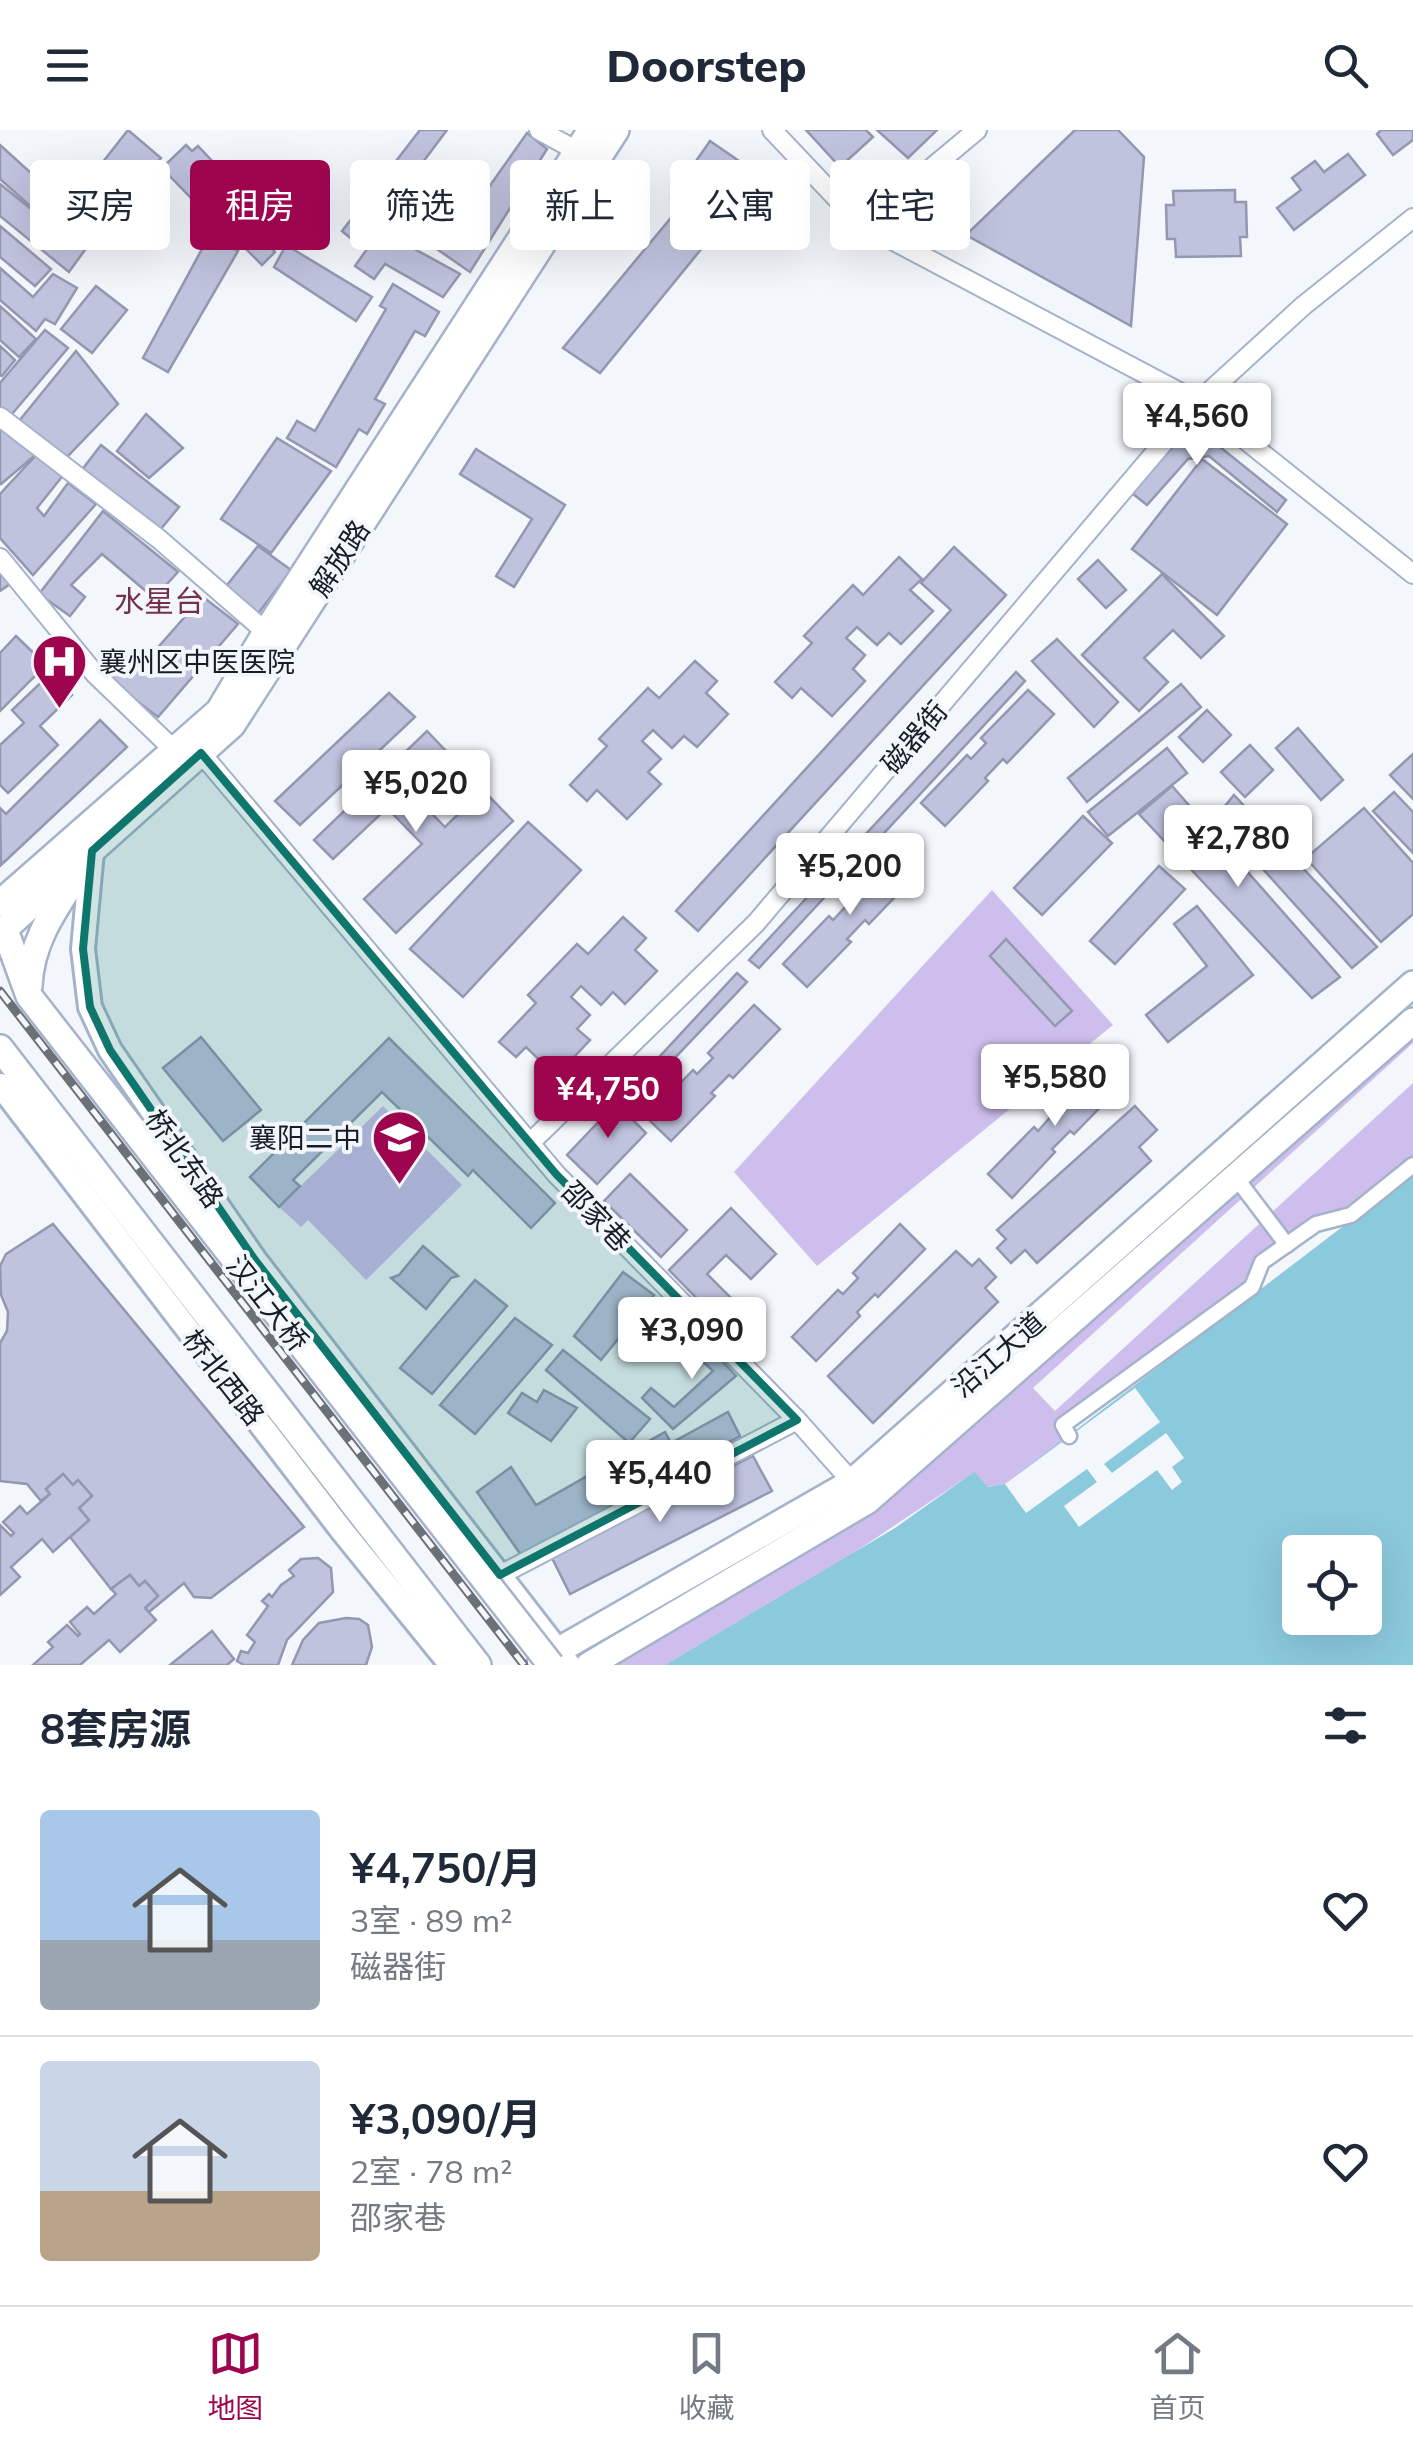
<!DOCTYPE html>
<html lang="zh">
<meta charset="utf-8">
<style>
:root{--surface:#fff;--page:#f6f6f7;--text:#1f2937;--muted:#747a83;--line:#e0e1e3;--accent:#9d054f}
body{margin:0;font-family:Mulish,"Noto Sans SC",sans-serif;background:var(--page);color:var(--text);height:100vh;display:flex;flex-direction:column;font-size:38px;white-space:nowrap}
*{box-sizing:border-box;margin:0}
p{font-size:32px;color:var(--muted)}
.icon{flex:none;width:55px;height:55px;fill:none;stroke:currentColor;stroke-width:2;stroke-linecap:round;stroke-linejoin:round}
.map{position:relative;height:1535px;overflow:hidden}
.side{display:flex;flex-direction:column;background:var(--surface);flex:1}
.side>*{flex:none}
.top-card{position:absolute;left:30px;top:30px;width:1355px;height:90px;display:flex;gap:20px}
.buttons{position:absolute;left:1282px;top:1405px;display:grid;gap:20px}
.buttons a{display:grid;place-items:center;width:100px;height:100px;border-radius:10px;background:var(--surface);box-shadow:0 10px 40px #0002;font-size:50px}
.price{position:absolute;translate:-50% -85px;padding:0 22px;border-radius:10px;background:#fff;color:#222;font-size:32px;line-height:65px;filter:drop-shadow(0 2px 5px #0008)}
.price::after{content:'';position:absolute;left:50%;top:60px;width:30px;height:22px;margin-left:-15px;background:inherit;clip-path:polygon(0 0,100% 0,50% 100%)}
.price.active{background:var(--accent);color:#fff}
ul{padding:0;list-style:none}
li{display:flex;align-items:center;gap:30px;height:250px;padding:0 40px}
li+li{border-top:2px solid var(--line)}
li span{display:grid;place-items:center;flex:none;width:280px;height:200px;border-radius:10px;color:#555}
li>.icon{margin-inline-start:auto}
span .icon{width:120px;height:120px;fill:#fffc;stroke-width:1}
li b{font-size:42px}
h2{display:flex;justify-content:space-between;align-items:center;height:120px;padding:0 40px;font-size:42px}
.tag{padding:0 35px;border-radius:10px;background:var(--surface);box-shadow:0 10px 40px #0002;font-size:35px;line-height:90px}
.tag.active{background:var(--accent);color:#fff}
header{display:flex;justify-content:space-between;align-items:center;height:130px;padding:0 40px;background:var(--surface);font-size:45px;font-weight:800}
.menu{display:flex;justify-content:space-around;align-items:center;height:140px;border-top:2px solid var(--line);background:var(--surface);font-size:28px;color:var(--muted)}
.menu a{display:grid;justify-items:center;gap:5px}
.menu .active{color:var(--accent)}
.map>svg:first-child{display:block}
</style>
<header><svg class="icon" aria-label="menu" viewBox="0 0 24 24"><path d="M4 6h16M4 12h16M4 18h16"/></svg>Doorstep<svg class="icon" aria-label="search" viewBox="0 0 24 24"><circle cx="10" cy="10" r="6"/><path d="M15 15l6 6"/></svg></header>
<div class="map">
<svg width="1413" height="1535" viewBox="0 0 1413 1535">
<rect width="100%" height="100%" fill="#f3f6fb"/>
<g fill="#cebeed">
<path d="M 992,760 L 1113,895 L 817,1136 L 734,1042 Z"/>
<path d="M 1413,875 L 1413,913 L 1033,1258 L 1055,1281 L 1413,953 L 1413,1039 L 1351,1085 L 1316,1094 L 1262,1132 L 1252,1157 L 1063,1295 L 1069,1306 L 1005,1354 L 988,1357 L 973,1343 L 843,1430 L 665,1535 L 589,1535 L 950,1299 Z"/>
<path d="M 383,976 L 462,1055 L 366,1150 L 308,1090 L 301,1097 L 279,1077 Z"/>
</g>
<path fill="#8bc9dd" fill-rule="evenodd" d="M 1413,1043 L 1413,1535 L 665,1535 L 895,1398 L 974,1342 L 988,1357 L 1005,1354 ZM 1300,1422 L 1365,1422 L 1365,1488 L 1300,1488 Z"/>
<path fill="#f3f6fb" d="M 1135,1258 L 1160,1292 L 1104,1334 L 1112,1343 L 1166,1303 L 1184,1328 L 1172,1337 L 1182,1352 L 1172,1360 L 1157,1340 L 1079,1397 L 1064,1376 L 1097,1352 L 1087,1339 L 1026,1383 L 1005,1354 Z"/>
<g fill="#c0c3de" stroke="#9497b0" stroke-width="2.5">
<path d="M 128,0 L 161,28 L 99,95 L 73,70 Z"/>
<path d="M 420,0 L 447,0 L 360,116 L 342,101 Z"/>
<path d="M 806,0 L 866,0 L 873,7 L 840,37 Z"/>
<path d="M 877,0 L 937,0 L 908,28 Z"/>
<path d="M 1075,0 L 1118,0 L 1144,27 L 1131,196 L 966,105 Z"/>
<path d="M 1381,0 L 1413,0 L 1413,10 L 1393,25 L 1377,4 Z"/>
<path d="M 527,3 L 547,19 L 470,142 L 405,97 L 425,67 L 443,80 L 436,89 L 456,104 Z"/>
<path d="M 710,11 L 761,46 L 600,243 L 563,218 L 679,78 L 671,67 Z"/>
<path d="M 0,15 L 74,82 L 57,100 L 0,49 Z"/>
<path d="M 186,15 L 192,21 L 198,16 L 246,67 L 217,95 L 162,38 Z"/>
<path d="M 1348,24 L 1365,45 L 1294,100 L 1277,78 L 1301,60 L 1292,48 L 1315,31 L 1324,42 Z"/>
<path d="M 268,46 L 310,83 L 288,107 L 246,75 Z"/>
<path d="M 0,54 L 57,100 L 66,91 L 92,110 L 69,142 L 0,86 Z"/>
<path d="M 1235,60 L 1235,72 L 1246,72 L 1247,107 L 1240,107 L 1241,126 L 1176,127 L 1175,109 L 1167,109 L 1166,75 L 1174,75 L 1173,61 Z"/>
<path d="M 237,84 L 275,122 L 262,135 L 223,96 Z"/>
<path d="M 387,91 L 406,105 L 402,112 L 460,144 L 443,167 L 385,134 L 374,149 L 355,136 Z"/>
<path d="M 0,96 L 51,139 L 35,156 L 0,127 Z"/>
<path d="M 209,106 L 238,121 L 168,242 L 143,228 Z"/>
<path d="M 286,115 L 372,167 L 356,191 L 274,137 Z"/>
<path d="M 0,138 L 33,167 L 53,144 L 77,158 L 55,194 L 45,189 L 36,201 L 0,170 Z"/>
<path d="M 393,154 L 439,182 L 425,206 L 415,201 L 375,269 L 385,274 L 367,304 L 359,299 L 336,337 L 287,308 L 297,291 L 315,301 L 386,179 L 380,176 Z"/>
<path d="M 96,156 L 127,180 L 92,223 L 61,199 Z"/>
<path d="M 0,176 L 36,209 L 19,227 L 0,210 Z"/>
<path d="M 45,200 L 68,218 L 12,284 L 0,278 L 0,253 Z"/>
<path d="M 0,216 L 15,230 L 2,246 L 0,245 Z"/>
<path d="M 76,221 L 118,274 L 66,328 L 19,291 Z"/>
<path d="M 146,284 L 183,318 L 149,348 L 117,321 Z"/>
<path d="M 1189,292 L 1286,370 L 1277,382 L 1209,326 L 1188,329 L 1147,375 L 1127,359 Z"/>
<path d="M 0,295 L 39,322 L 1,354 L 0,353 Z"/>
<path d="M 277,308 L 331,341 L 271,423 L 221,389 Z"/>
<path d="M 101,315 L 179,377 L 160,400 L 81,341 Z"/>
<path d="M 476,319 L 565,375 L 514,457 L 496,446 L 532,389 L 460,344 Z"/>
<path d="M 39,322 L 65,343 L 37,378 L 44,386 L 68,353 L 96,374 L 33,445 L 0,408 L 0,364 Z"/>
<path d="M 1202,329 L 1287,394 L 1217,485 L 1132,419 Z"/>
<path d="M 103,381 L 178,442 L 154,468 L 102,424 L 71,455 L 85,467 L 70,486 L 39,464 Z"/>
<path d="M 258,416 L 291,440 L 257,485 L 224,459 Z"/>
<path d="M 954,417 L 1006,465 L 698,801 L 676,781 L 951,480 L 921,453 Z"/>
<path d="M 899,427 L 922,449 L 910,460 L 933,481 L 901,514 L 889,503 L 877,515 L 857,497 L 846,508 L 865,525 L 853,539 L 865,551 L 832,586 L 801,558 L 792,568 L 775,552 L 812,513 L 804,506 L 853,455 L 863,465 Z"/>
<path d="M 1098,430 L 1126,460 L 1106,478 L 1078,449 Z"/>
<path d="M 0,436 L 13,452 L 0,461 Z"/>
<path d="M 1162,444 L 1224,506 L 1201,528 L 1173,500 L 1144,528 L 1168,552 L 1139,581 L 1082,525 Z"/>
<path d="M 198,463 L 238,494 L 158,587 L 100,543 L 113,523 L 137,541 L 190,481 L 184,476 Z"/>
<path d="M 16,506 L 46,535 L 0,581 L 0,523 Z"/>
<path d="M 1057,509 L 1118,572 L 1094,597 L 1032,531 Z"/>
<path d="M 695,531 L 717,551 L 706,563 L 728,584 L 697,617 L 684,606 L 672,618 L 653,600 L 642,611 L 661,629 L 648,642 L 661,654 L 627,689 L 597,660 L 587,671 L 570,655 L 607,616 L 599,609 L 648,558 L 659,568 Z"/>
<path d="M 1016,542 L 1025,551 L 759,838 L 749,830 Z"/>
<path d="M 51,543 L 72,565 L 40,596 L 58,615 L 8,663 L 0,655 L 0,615 L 24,593 L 12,580 Z"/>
<path d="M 1181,554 L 1201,577 L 1087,672 L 1068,648 Z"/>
<path d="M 1028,560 L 1054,584 L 1007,633 L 1003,629 L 985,648 L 988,651 L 945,696 L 921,673 L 967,625 L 971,629 L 986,613 L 981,608 Z"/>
<path d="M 389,563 L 415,587 L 300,695 L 275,671 Z"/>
<path d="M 1207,580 L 1231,605 L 1203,632 L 1179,607 Z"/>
<path d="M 100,590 L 127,617 L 1,735 L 0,678 L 6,684 Z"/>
<path d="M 1298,598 L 1343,650 L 1321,670 L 1276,618 Z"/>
<path d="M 427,601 L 446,621 L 407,658 L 445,697 L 483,660 L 513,691 L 396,803 L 364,769 L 422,714 L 387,678 L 333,729 L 314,710 Z"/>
<path d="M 1250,615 L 1273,640 L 1245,667 L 1221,642 Z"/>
<path d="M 1167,618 L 1187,643 L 1108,706 L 1088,682 Z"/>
<path d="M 1413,624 L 1413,669 L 1390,645 Z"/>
<path d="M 1172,656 L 1340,847 L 1312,868 L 1139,684 Z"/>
<path d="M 1394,662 L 1413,682 L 1413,723 L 1373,681 Z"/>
<path d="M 1234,665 L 1377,817 L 1352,838 L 1216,687 Z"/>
<path d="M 1364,678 L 1413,733 L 1413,784 L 1381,812 L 1306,728 Z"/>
<path d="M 1083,686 L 1112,713 L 1042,785 L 1014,758 Z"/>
<path d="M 528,692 L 581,740 L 463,867 L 410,819 Z"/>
<path d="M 890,721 L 916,745 L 869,794 L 865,790 L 847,809 L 851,812 L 807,857 L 783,834 L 829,786 L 833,790 L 848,774 L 844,769 Z"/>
<path d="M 1159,736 L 1185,759 L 1115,834 L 1090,811 Z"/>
<path d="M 1197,776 L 1253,845 L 1168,912 L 1146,885 L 1207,836 L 1174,794 Z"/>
<path d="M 623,787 L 646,808 L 635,820 L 657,841 L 625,874 L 613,862 L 601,875 L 581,856 L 571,867 L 590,885 L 577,899 L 590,910 L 556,946 L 526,917 L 516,927 L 499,912 L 536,873 L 528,865 L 577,814 L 588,824 Z"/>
<path d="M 1006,809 L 1072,881 L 1055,896 L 990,826 Z"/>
<path d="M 737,843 L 747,852 L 632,973 L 624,965 Z"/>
<path d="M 754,875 L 780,899 L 733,948 L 729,945 L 711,963 L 715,966 L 671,1011 L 647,988 L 693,940 L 697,944 L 713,928 L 708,923 Z"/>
<path d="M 201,907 L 261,980 L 223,1011 L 163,938 Z"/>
<path d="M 389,908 L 555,1073 L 531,1098 L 473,1040 L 468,1046 L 382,962 L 293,1050 L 300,1056 L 279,1077 L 250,1047 Z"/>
<path d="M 1095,931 L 1121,956 L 1074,1004 L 1070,1001 L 1052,1019 L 1055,1022 L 1012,1068 L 988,1044 L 1034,997 L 1038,1001 L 1053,984 L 1048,980 Z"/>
<path d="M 624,965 L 640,981 L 632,989 L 646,1003 L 597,1054 L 567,1025 Z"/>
<path d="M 1135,976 L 1157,1000 L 1139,1017 L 1151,1031 L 1037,1133 L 1025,1120 L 1011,1133 L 997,1118 L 1006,1109 L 997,1100 Z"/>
<path d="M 630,1044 L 687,1100 L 661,1127 L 604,1071 Z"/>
<path d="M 731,1078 L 776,1124 L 751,1149 L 726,1125 L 707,1144 L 731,1168 L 713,1185 L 669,1140 Z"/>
<path d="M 53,1094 L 304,1397 L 211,1468 L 194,1467 L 184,1453 L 149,1482 L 145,1478 L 158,1466 L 145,1451 L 139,1456 L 130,1445 L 111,1459 L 70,1407 L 89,1390 L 79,1378 L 92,1366 L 78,1350 L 73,1355 L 63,1344 L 46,1359 L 50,1364 L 41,1371 L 27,1354 L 0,1351 L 0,1213 L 7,1201 L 8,1182 L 1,1165 L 0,1136 L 6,1124 Z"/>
<path d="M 900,1094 L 925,1119 L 878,1167 L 875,1164 L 857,1182 L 860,1186 L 816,1231 L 792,1207 L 838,1160 L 843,1164 L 858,1148 L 853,1143 Z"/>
<path d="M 423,1116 L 458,1146 L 451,1148 L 426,1179 L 391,1148 L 399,1145 Z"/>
<path d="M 956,1121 L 972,1136 L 979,1129 L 996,1147 L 985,1158 L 998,1172 L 873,1293 L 828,1246 Z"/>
<path d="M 623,1142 L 654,1165 L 601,1230 L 574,1206 Z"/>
<path d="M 475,1150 L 507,1176 L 432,1264 L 400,1238 Z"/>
<path d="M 515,1188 L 552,1215 L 475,1304 L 440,1275 Z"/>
<path d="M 686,1193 L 736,1246 L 673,1299 L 642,1268 L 651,1258 L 674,1277 L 713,1241 L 672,1202 Z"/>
<path d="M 563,1220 L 650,1289 L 629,1313 L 546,1240 Z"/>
<path d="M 544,1260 L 577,1278 L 551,1311 L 508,1283 L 522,1263 L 537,1272 Z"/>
<path d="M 728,1282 L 740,1306 L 521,1425 L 477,1362 L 511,1337 L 536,1375 L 665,1302 L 671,1313 Z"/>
<path d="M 753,1326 L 772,1361 L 570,1464 L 551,1426 Z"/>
<path d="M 63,1344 L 73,1355 L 78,1350 L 92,1366 L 79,1378 L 89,1390 L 53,1422 L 42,1409 L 11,1437 L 20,1447 L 0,1465 L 0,1395 L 11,1406 L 14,1403 L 3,1392 L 20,1376 L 27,1384 L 50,1364 L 46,1359 Z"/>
<path d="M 318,1428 L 331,1438 L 333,1462 L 287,1510 L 278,1535 L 244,1535 L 237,1531 L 241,1521 L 248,1523 L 255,1512 L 247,1505 L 268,1476 L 262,1471 L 269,1464 L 272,1467 L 281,1455 L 294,1446 L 289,1440 L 301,1429 Z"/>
<path d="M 130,1445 L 139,1456 L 145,1451 L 158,1466 L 145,1478 L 156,1490 L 120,1522 L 109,1510 L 80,1535 L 33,1535 L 53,1517 L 48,1512 L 67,1495 L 78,1506 L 80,1504 L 70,1492 L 87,1477 L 94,1484 L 116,1464 L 111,1459 Z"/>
<path d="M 346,1488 L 359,1489 L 368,1495 L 372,1517 L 366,1535 L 292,1535 L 303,1510 L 319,1493 Z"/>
<path d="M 212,1501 L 234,1529 L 227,1535 L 170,1535 Z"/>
</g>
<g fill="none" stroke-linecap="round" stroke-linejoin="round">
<defs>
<g id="pedestrian">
<path d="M 1237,1049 L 1287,1115"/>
<path d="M 1069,1306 L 1063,1295 L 1252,1157 L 1262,1132 L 1316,1094 L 1351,1085 L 1413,1035"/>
</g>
<g id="minor">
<path d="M 539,0 L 577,21"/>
<path d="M 772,0 L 860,93 L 1198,272 L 1413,444"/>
<path d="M 835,66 L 922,46 L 977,0"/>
<path d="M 0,287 L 159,409 L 266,502"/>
<path d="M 0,428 L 95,544 L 175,621"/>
<path d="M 201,623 L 556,1044 L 797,1290 L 852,1352"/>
<path d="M 530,1013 L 756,793 L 1198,272 L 1303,176 L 1413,88"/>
<path d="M 500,1445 L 797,1290"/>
</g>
<g id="tertiary">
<path d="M 92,721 L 83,819 L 90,877 L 110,920 L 255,1130 L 569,1535"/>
<path d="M 0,955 L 343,1402 L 451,1535"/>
</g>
<g id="secondary">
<path d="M 0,773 L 219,581 L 266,502 L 591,0"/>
<path d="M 5,800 L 29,866 L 338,1262"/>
<path d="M 0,803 L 232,595 L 616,0"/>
<path d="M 29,856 C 31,813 52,783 75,748"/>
<path d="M 0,918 L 478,1535"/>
<path d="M 540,1535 L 559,1520 L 852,1352 L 1413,854"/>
<path d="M 589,1535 L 867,1371 L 1413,891"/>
</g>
</defs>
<use href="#pedestrian" stroke="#a4b3ca" stroke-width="19"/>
<use href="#minor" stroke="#a4b3ca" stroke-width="22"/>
<use href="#tertiary" stroke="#a4b3ca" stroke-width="28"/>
<use href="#secondary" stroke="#a4b3ca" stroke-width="30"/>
<use href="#pedestrian" stroke="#fff" stroke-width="14"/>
<use href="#minor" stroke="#fff" stroke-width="18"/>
<use href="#tertiary" stroke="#fff" stroke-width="22"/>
<use href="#secondary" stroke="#fff" stroke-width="25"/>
<defs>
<path id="rail" d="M 0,861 L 524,1535"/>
</defs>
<use href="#rail" stroke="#6c7178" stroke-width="9"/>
<use href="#rail" stroke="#f3f6fb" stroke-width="5" stroke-dasharray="15" stroke-linecap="butt"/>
<defs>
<path id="secondary-bridge" d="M 338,1262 L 551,1535"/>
</defs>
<use href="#secondary-bridge" stroke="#a4b3ca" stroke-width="30" stroke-linecap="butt"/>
<use href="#secondary-bridge" stroke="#fff" stroke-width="25"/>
</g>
<path fill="#0f766e" fill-opacity="0.2" stroke="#0f766e" stroke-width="8" stroke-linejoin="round" d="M 201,623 L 556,1044 L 797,1290 L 500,1445 L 255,1130 L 110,920 L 90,877 L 83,819 L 92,721 Z"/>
<defs>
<symbol id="hospital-pin" viewBox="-11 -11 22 30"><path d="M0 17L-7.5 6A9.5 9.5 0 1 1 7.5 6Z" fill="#9d054f" stroke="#f3f6fb"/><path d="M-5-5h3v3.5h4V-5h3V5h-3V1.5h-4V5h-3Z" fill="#fff"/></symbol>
<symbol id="school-pin" viewBox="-11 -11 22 30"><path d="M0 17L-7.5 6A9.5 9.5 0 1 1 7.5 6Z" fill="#9d054f" stroke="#f3f6fb"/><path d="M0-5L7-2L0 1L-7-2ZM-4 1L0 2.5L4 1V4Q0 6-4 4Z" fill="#fff"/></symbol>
</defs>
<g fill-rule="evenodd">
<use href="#hospital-pin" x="28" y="500" width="63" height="86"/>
<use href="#school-pin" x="368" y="976" width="63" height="86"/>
</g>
<g text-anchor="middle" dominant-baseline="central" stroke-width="8" stroke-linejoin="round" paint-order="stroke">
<g font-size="28" fill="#171d25" stroke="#f3f6fb">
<text transform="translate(339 428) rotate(-57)">解放路</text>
<text transform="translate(914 607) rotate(-50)">磁器街</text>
<text transform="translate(185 1028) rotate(55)">桥北东路</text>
<text transform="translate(597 1086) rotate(46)">邵家巷</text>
<text transform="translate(268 1173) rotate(52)">汉江大桥</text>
<text transform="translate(998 1224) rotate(-41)">沿江大道</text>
<text transform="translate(224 1247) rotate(52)">桥北西路</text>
</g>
<g font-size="28" fill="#171d25" stroke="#f3f6fb" text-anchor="start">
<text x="99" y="531">襄州区中医医院</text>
<text x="361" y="1007" text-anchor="end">襄阳二中</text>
</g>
<g font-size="30" fill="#743047" stroke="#f3f6fb">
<text x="159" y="471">水星台</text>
</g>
</g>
</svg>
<div class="buttons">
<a><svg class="icon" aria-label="locate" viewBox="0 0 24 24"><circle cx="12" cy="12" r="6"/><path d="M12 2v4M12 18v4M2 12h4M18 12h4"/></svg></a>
</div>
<b class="price" style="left:1197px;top:338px">¥4,560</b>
<b class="price" style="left:416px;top:705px">¥5,020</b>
<b class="price" style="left:1238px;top:760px">¥2,780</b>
<b class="price" style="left:850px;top:788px">¥5,200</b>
<b class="price" style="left:1055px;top:999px">¥5,580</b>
<b class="price active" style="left:608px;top:1011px">¥4,750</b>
<b class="price" style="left:692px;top:1252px">¥3,090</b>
<b class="price" style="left:660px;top:1395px">¥5,440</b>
<div class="top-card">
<a class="tag">买房</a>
<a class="tag active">租房</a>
<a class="tag">筛选</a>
<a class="tag">新上</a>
<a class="tag">公寓</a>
<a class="tag">住宅</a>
</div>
</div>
<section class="side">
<h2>8套房源<svg class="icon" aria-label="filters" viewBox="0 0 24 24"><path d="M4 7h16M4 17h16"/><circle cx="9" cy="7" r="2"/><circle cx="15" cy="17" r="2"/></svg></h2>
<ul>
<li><span style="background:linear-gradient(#a9c7e8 65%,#9aa5b1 0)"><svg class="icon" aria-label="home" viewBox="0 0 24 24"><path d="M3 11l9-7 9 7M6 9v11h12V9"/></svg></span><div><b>¥4,750/月</b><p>3室 · 89 m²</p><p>磁器街</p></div><svg class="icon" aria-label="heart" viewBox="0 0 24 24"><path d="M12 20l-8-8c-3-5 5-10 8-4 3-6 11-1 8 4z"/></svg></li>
<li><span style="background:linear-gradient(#c9d6e8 65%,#b9a48a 0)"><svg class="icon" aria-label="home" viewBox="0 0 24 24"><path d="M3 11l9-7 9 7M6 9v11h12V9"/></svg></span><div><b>¥3,090/月</b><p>2室 · 78 m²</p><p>邵家巷</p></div><svg class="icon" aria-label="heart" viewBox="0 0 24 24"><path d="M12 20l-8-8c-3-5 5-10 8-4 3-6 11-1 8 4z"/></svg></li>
</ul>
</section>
<nav class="menu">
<a class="active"><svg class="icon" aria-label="map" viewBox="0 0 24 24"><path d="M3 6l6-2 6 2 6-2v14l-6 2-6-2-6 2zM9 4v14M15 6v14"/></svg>地图</a>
<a><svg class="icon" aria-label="saved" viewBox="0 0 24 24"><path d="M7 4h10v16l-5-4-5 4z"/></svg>收藏</a>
<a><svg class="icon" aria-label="home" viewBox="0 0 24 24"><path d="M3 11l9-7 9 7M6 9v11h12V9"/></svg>首页</a>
</nav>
